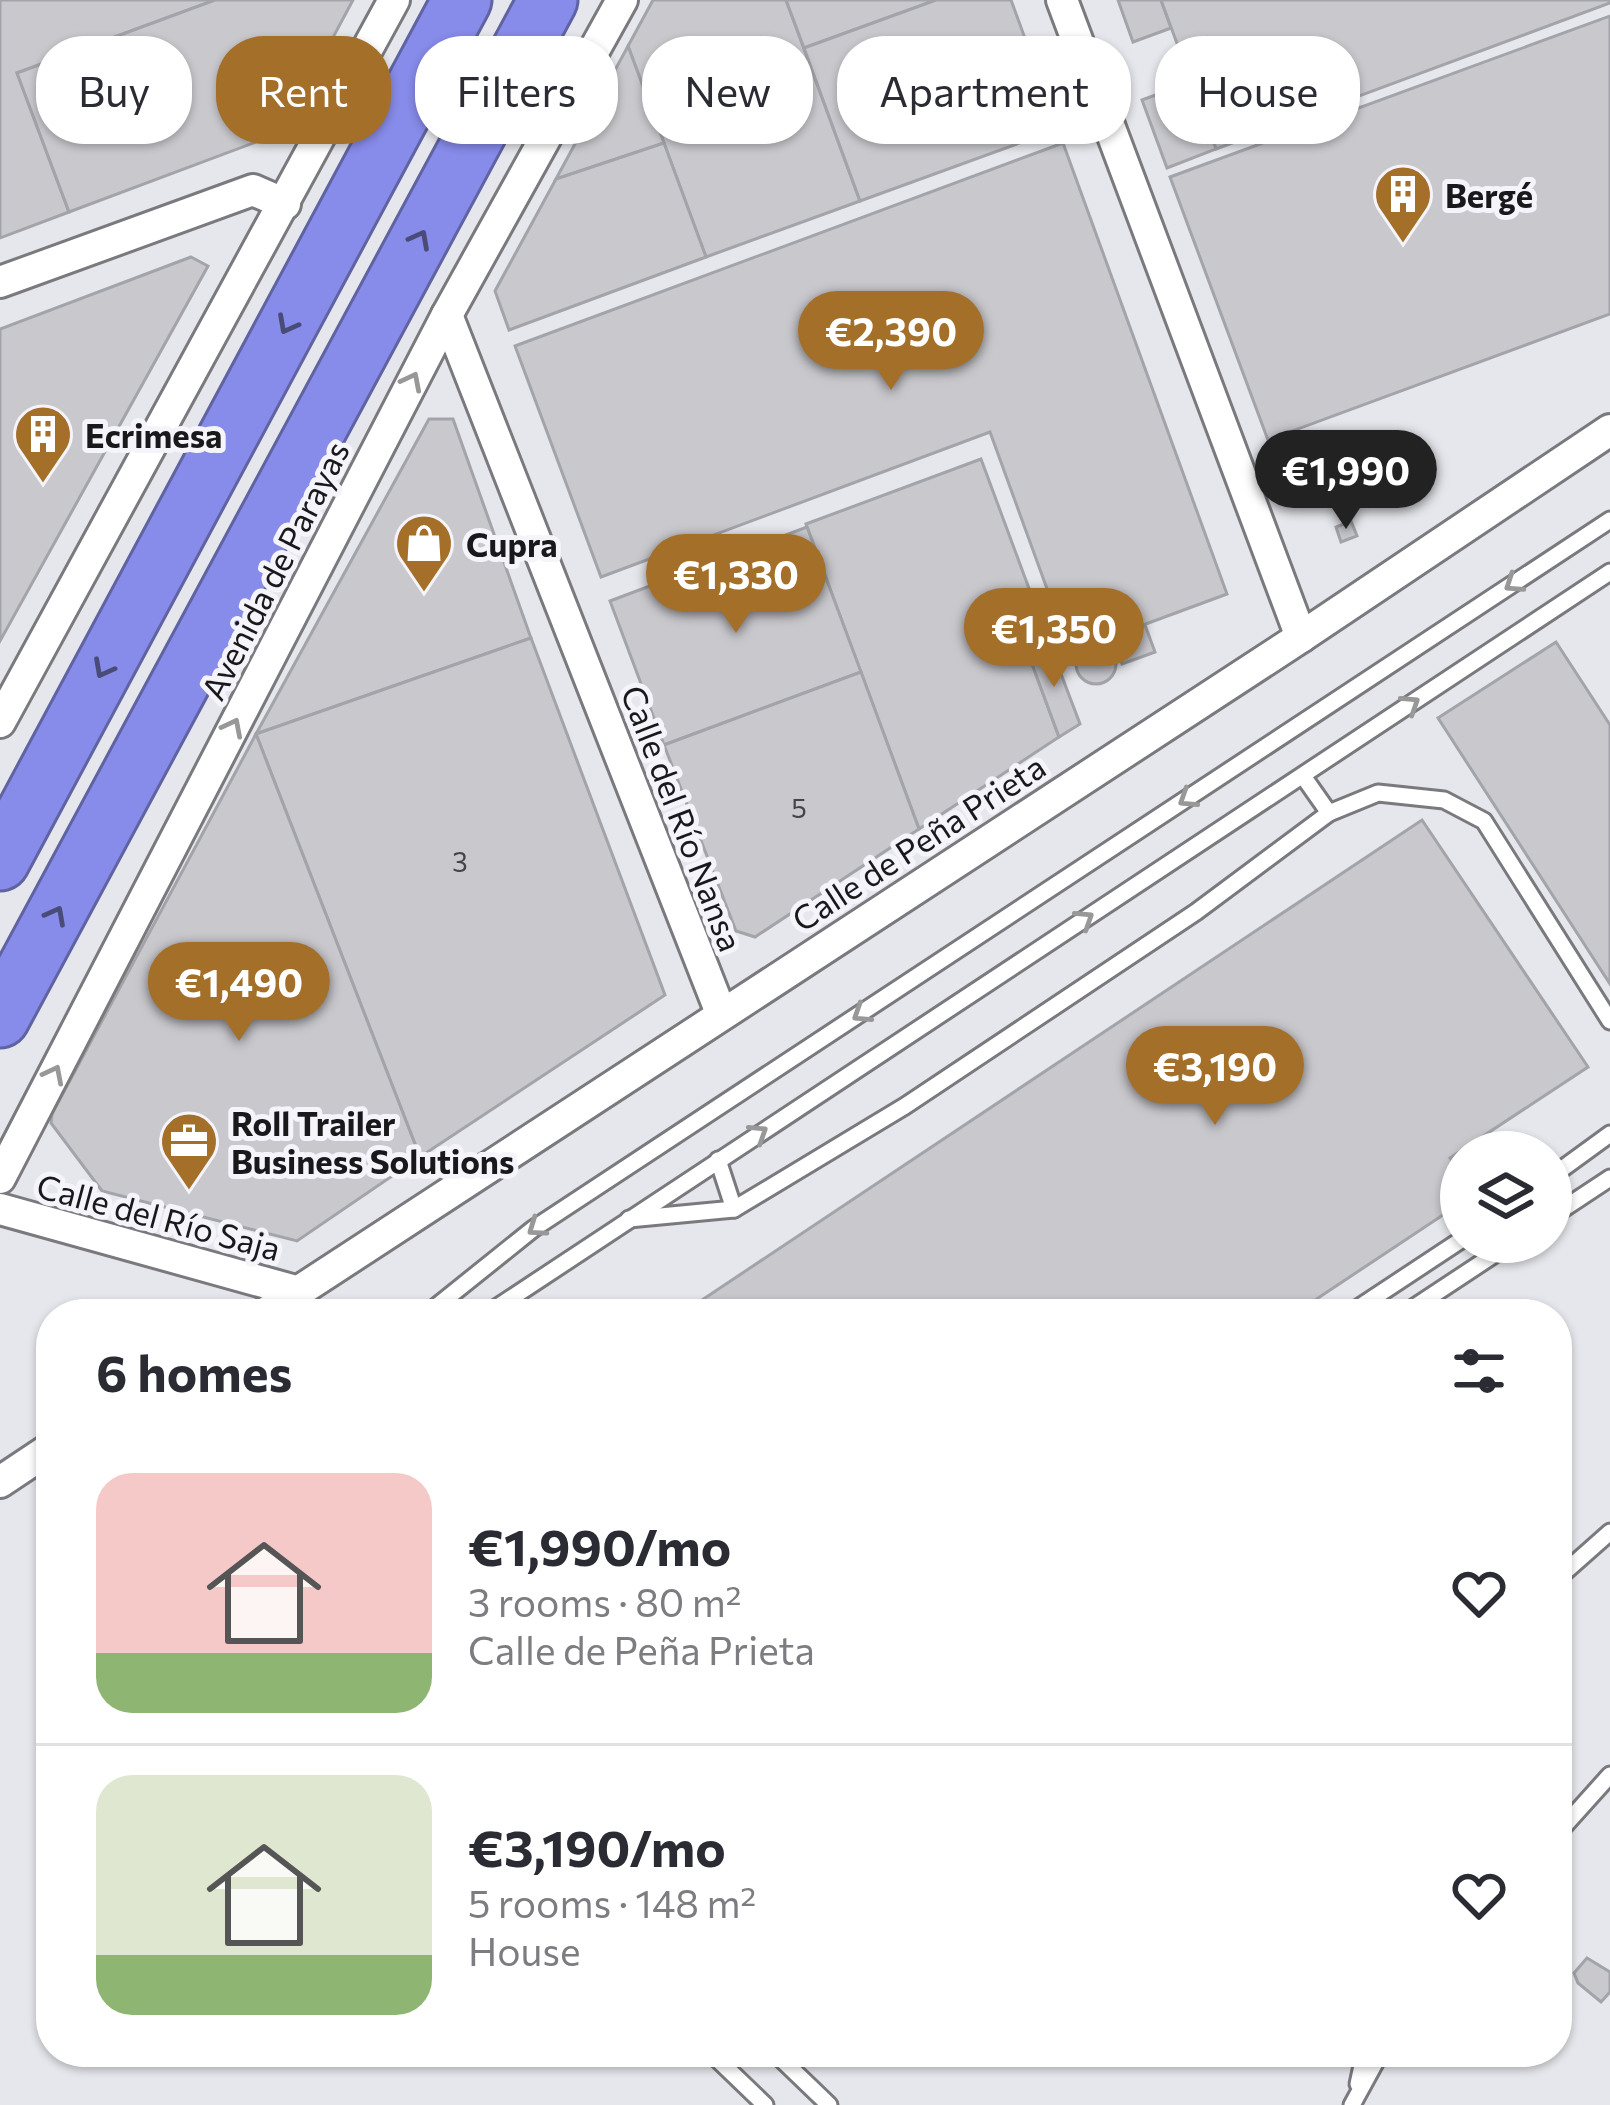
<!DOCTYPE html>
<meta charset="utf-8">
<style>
:root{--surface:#fff;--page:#f2f2f3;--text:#2b2b33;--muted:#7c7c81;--line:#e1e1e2;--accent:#a46f28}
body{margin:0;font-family:Commissioner,sans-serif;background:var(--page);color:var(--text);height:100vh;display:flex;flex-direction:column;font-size:45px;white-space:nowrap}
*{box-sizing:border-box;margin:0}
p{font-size:39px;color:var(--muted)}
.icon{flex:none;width:66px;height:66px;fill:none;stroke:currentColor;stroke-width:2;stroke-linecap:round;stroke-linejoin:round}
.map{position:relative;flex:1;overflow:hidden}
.sheet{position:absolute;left:36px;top:1299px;width:1536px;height:768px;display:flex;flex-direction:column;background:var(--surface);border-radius:48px;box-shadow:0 3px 9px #0004}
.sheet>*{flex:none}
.guide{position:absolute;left:36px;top:36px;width:1539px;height:108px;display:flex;gap:24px}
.controls{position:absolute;left:1440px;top:1131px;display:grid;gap:24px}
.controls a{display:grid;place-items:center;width:132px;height:132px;border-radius:50%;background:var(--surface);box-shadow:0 3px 9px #0004;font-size:60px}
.price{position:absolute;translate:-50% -102px;padding:0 27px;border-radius:42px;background:var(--accent);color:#fff;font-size:39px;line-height:78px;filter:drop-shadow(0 3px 6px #0008)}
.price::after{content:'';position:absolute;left:50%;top:72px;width:36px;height:27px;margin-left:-18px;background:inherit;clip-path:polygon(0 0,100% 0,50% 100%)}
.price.active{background:#222;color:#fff}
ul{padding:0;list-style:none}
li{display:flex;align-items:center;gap:36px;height:300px;padding:0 60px}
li+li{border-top:3px solid var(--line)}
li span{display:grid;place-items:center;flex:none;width:336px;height:240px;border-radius:36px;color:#555}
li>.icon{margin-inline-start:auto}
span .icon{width:144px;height:144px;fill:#fffc;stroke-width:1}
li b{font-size:51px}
h2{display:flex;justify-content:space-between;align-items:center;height:144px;padding:0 60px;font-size:51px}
.pill{padding:0 42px;border-radius:48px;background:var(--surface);box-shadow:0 3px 9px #0004;font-size:42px;line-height:108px}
.pill.active{background:var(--accent);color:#fff}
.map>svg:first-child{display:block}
</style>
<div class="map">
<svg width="1610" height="2105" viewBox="0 0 1610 2105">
<rect width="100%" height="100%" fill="#e6e7ec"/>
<g fill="#c8c8cd" stroke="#a3a4a9" stroke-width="3">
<path d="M 0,0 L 215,0 L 17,73 L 69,212 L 0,238 Z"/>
<path d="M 215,0 L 353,0 L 285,127 L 272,136 L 69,212 L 17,73 Z"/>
<path d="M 653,0 L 786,0 L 860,201 L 706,257 L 628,46 Z"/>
<path d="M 786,0 L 936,0 L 804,48 Z"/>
<path d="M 936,0 L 1011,0 L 1058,129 L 860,201 L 804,48 Z"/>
<path d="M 1118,0 L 1161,0 L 1171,28 L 1133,42 Z"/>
<path d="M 1161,0 L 1610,0 L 1610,3 L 1216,149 Z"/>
<path d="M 1610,16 L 1610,314 L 1268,440 L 1170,177 Z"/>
<path d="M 628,46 L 664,143 L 556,179 Z"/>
<path d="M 1191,82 L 1216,149 L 1167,168 L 1142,100 Z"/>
<path d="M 664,143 L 706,257 L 509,330 L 495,291 L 556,179 Z"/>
<path d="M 1063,143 L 1227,594 L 1070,652 L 990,432 L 601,577 L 515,346 Z"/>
<path d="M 191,257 L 208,266 L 0,641 L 0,329 Z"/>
<path d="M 429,419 L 453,419 L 531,638 L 256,734 Z"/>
<path d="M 981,459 L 1050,645 L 1028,653 L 1059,737 L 919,829 L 806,524 Z"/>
<path d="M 1351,521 L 1357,536 L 1341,542 L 1336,527 Z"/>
<path d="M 807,527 L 861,672 L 664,745 L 610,601 Z"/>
<path d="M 1145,625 L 1155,652 L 1122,664 L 1112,636 Z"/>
<path d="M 531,638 L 665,995 L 420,1157 L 256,734 Z"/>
<path d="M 1556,642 L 1610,725 L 1610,984 L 1438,718 Z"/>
<circle cx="1096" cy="664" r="20"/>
<path d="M 1050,645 L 1080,724 L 1059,737 L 1028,653 Z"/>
<path d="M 861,672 L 919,829 L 755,937 L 736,931 L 664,745 Z"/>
<path d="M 256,734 L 420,1157 L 297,1241 L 102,1191 L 51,1123 L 52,1114 Z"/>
<path d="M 1422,820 L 1588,1067 L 1450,1158 L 1461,1175 L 1461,1203 L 1294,1314 L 681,1314 Z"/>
<path d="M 1587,1958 L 1610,1972 L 1610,1992 L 1601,2002 L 1578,1983 L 1574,1973 Z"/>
</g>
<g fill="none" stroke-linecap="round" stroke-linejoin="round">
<defs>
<g id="service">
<path d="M 1303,776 L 1329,813"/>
<path d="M 718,1160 L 734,1209"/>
<path d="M 1551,1177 L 1610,1134"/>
<path d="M 1551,1217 L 1610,1178"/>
<path d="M 629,1219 L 734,1209 L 905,1106 L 1196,912 L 1329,813 L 1378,793 L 1444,800 L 1484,821 L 1610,1021"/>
<path d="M 427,1314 L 533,1229 L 1610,520"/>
<path d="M 487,1314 L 1610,572"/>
<path d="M 1349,1314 L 1461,1240"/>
<path d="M 1404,1314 L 1513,1242"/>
<path d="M 1557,1579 L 1610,1532"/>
<path d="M 1557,1834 L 1610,1775"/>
<path d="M 710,2052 L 765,2105"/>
<path d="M 774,2052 L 829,2105"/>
<path d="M 1358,2084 L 1365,2052"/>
<path d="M 1352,2105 L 1381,2052"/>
</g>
<g id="minor">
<path d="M 1062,0 L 1301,637"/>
<path d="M 0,282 L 253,190 L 285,204"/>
<path d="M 447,315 L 721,1013"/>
<path d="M 0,722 L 394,0"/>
<path d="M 0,1178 L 447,315 L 622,0"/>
<path d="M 0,1209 L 299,1292"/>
<path d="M 264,1314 L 1301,637 L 1610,430"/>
<path d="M 0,1482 L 51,1448"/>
</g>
<g id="motorway">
<path d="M 0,861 L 462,0"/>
<path d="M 0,1018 L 548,0"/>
</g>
</defs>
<use href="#service" stroke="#79797e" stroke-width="21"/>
<use href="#minor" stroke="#79797e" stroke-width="36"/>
<use href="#motorway" stroke="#6063a1" stroke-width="63"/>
<use href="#service" stroke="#fff" stroke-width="15"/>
<use href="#minor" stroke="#fff" stroke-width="30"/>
<use href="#motorway" stroke="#878be9" stroke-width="57"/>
</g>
<defs><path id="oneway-chevron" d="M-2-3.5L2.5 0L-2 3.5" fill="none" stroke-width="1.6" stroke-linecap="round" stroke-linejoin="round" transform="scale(3)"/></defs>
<g stroke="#4a4c78">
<use href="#oneway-chevron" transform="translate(420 239) rotate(-62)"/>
<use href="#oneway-chevron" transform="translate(287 325) rotate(118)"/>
<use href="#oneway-chevron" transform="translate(103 669) rotate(118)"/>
<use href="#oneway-chevron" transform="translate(56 915) rotate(-62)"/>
</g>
<g stroke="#989898">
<use href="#oneway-chevron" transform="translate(412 381) rotate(-63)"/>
<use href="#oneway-chevron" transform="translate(1513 584) rotate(146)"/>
<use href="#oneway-chevron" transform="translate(1411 704) rotate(-33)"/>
<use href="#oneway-chevron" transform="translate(233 727) rotate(-63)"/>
<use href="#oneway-chevron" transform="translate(1187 799) rotate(147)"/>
<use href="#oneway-chevron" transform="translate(1085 919) rotate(-33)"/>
<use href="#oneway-chevron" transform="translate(861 1014) rotate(147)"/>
<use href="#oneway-chevron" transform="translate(54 1074) rotate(-63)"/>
<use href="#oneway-chevron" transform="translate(759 1133) rotate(-33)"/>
<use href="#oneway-chevron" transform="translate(536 1228) rotate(145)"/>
</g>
<defs>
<symbol id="building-pin" viewBox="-11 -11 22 30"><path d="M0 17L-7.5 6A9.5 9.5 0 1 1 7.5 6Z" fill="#a46f28" stroke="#f4f4fa"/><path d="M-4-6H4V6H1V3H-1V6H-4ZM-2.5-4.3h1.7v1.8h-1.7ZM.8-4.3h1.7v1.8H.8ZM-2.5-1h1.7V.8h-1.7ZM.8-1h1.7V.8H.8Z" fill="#fff"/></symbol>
<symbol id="shop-pin" viewBox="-11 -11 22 30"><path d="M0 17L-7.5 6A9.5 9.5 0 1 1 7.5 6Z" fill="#a46f28" stroke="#f4f4fa"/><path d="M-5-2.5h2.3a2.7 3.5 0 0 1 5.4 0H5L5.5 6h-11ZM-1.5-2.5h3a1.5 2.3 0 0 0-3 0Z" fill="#fff"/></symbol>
<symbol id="office-pin" viewBox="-11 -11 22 30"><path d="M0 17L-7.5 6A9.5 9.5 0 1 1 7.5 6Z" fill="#a46f28" stroke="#f4f4fa"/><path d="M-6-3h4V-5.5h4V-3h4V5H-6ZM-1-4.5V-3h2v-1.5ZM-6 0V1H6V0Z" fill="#fff"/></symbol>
</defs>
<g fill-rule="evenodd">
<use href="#building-pin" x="1370" y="161" width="66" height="90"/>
<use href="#building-pin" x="10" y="401" width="66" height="90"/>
<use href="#shop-pin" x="391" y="510" width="66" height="90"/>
<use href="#office-pin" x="156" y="1108" width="66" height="90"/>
</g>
<g text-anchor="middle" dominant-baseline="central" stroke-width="10" stroke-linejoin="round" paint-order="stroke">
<g font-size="27" fill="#454548">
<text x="799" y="807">5</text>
<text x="460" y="861">3</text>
</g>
<g font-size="33" font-weight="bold" fill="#19191b" stroke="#f4f4fa" text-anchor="start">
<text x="1445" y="194">Bergé</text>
<text x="85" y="434">Ecrimesa</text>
<text x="466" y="543">Cupra</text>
<text x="231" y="1122">Roll Trailer<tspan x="231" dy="38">Business Solutions</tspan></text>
</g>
<g font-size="33" fill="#19191b" stroke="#f4f4fa">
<text transform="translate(274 570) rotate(-63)">Avenida de Parayas</text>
<text transform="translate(683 818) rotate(69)">Calle del Río Nansa</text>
<text transform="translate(918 842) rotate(-33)">Calle de Peña Prieta</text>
<text transform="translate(159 1216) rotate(15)">Calle del Río Saja</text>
</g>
</g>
</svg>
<div class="controls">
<a><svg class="icon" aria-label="layers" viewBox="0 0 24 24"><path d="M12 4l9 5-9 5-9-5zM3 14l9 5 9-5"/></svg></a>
</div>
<b class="price" style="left:891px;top:393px">€2,390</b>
<b class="price active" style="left:1346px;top:532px">€1,990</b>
<b class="price" style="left:736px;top:636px">€1,330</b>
<b class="price" style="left:1054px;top:690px">€1,350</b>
<b class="price" style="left:239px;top:1044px">€1,490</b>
<b class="price" style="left:1215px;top:1128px">€3,190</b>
<div class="guide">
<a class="pill">Buy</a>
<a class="pill active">Rent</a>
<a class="pill">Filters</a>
<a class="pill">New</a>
<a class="pill">Apartment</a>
<a class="pill">House</a>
</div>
<section class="sheet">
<h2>6 homes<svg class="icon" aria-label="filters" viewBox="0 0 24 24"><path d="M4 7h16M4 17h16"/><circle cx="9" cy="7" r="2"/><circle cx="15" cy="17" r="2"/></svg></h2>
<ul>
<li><span style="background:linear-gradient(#f6c9c9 75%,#8fb573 0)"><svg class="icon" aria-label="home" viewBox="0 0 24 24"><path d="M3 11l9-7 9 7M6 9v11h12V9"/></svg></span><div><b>€1,990/mo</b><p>3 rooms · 80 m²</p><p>Calle de Peña Prieta</p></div><svg class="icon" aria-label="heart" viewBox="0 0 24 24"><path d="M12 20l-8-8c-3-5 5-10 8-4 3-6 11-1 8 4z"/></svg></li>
<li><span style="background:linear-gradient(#dfe7d0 75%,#8fb573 0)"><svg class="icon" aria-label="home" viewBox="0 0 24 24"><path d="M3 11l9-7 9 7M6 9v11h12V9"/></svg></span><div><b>€3,190/mo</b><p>5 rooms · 148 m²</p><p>House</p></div><svg class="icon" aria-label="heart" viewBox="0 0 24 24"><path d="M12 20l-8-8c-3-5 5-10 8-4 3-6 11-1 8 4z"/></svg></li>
</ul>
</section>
</div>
